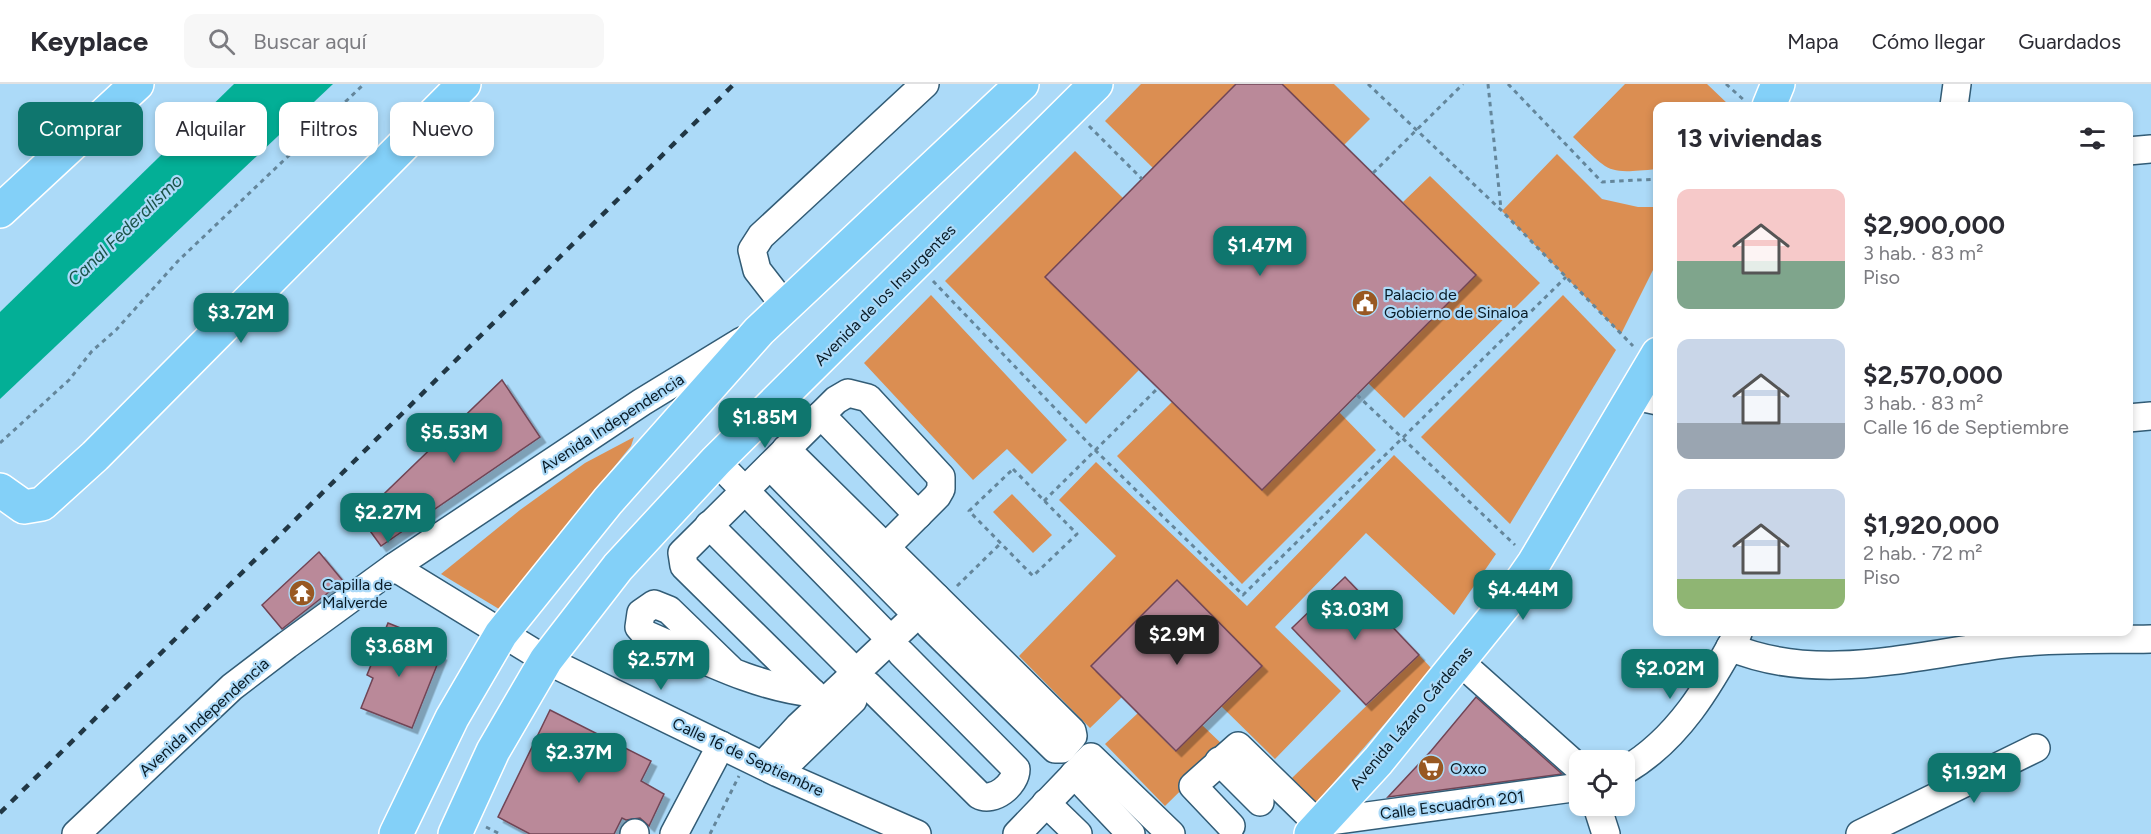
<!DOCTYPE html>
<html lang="es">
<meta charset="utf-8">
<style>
:root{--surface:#fff;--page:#f7f7f7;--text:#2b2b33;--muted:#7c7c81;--line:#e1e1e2;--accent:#0f766e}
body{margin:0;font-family:Figtree,sans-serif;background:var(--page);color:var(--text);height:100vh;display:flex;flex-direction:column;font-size:22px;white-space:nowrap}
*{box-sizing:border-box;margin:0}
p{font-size:20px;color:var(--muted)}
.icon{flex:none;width:33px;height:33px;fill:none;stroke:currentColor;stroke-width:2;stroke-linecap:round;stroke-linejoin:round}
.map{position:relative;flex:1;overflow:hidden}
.panel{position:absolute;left:1653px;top:18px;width:480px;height:534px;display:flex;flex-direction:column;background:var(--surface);border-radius:12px;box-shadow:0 3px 9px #0003}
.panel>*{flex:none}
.hud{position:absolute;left:18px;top:18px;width:570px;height:54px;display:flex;gap:12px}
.tools{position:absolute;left:1569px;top:666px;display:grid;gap:12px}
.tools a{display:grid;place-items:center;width:66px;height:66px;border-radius:12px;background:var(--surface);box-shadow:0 3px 9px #0003;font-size:30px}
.price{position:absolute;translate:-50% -51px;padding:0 14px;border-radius:12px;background:var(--accent);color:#fff;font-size:20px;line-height:39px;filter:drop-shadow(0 2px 3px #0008)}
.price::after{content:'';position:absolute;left:50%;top:36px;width:18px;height:14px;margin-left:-9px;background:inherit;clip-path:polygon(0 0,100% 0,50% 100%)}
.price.on{background:#222;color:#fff}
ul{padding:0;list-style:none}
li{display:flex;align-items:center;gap:18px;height:150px;padding:0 24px}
li span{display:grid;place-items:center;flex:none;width:168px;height:120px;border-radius:12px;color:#555}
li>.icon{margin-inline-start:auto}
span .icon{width:72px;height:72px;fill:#fffc;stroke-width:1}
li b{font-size:26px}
h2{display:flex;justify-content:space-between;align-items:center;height:72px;padding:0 24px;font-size:26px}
.pill{padding:0 21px;border-radius:12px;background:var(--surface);box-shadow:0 3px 9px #0003;font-size:21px;line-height:54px}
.pill.on{background:var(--accent);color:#fff}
header{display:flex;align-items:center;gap:36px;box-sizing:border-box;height:84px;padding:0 30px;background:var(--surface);border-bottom:2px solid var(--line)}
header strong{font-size:28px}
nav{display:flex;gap:33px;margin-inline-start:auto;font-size:21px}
.search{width:420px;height:54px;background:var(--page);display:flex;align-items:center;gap:15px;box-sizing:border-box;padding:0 21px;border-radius:12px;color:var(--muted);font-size:22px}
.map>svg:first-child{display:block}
</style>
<header>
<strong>Keyplace</strong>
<div class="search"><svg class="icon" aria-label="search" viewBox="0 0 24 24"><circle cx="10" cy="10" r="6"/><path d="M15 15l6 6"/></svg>Buscar aquí</div>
<nav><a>Mapa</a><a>Cómo llegar</a><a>Guardados</a></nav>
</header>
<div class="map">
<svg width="2151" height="750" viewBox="0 0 2151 750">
<defs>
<filter id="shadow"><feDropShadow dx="5.5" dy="5.5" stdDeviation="0" flood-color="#0004"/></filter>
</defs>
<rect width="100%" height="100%" fill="#acdaf8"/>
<g fill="#db8e52">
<path d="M 1141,0 L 1236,0 L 1153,84 L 1105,37 Z"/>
<path d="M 1282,0 L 1334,0 L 1370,35 L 1344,61 Z"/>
<path d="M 1625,0 L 1707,0 L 1729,21 L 1658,22 L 1657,85 C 1605,90 1611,89 1573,53 Z"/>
<path d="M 1075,67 L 1123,114 L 1045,193 L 1139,286 L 1086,340 L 945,197 Z"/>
<path d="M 1557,70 L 1602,115 L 1638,123 L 1657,123 L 1657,178 L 1621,250 L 1502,127 Z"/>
<path d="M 1430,92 L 1540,199 L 1404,334 L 1368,299 L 1476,191 L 1403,118 Z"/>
<path d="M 931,211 L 1067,356 L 1032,390 L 1007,365 L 973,396 L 864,279 Z"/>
<path d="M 1563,211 L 1616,266 L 1510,440 L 1421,353 Z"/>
<path d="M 1172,318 L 1262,406 L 1339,328 L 1376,366 L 1242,500 L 1117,372 Z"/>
<path d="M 634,353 L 631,362 L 499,525 L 441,490 L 520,426 L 585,379 Z"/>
<path d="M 1394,371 L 1496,470 L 1454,531 L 1366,449 L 1275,543 L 1341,607 L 1275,675 L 1221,622 L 1262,582 L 1177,496 L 1091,582 L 1122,613 L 1090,644 L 1019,572 L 1116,472 L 1059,416 L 1096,378 L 1247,522 Z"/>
<path d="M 1012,410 L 1052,451 L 1033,469 L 993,428 Z"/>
<path d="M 1419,571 L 1432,585 L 1316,719 L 1292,694 Z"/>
<path d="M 1138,629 L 1175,667 L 1202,641 L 1225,663 L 1165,722 L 1105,660 Z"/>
</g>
<path fill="#03af96" d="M 234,0 L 333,0 L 0,315 L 0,228 Z"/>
<g fill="#ba8999" stroke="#714555" stroke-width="1.5" filter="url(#shadow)">
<path d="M 1236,0 L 1282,0 L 1476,191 L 1262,406 L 1045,193 Z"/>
<path d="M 502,296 L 540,353 L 381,462 L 360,433 Z"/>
<path d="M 319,468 L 343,497 L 282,545 L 262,521 Z"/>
<path d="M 1345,493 L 1419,571 L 1366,621 L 1292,544 Z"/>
<path d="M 1177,496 L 1262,582 L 1176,667 L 1091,582 Z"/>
<path d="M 388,539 L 408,547 L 405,557 L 441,571 L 412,644 L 361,624 L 373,594 L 367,591 Z"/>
<path d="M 1476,613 L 1562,690 L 1388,713 L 1431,667 Z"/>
<path d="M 550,626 L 651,677 L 641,697 L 664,710 L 649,742 L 640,734 L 626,736 L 622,734 L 614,750 L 530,750 L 498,733 Z"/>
</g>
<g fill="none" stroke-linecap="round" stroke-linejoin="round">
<defs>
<g id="minor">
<path d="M 1954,22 L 1957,0"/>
<path d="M 2128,67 L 2151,65"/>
<path d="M 785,222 L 757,186 L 752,166 L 761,152 L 925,0"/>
<path d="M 1635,312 L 1658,317"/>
<path d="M 821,331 L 918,431"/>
<path d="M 2128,334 L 2151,332"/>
<path d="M 786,365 L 1072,647 L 1073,652 L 1062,665 L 1055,665 L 929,541"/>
<path d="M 716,377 L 891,556"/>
<path d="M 770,382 L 917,531"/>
<path d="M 709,441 L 856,588"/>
<path d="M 394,483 L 546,576 L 778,689 L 917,750"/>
<path d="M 1730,563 C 1818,600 1915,571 2005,560 C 2053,554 2103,556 2151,555"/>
<path d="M 1459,577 L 1580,685"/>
<path d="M 732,587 L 669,526 L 654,520 L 641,529 L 639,543 L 645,550 C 699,573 754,603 813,609"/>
<path d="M 868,601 L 979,711 C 993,719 1016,701 1016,685 L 901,569"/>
<path d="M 823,619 L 684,482 L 682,469 L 836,316 L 848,309 L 868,314 L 941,393 L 941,405 L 937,412 L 886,463"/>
<path d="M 1219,677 L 1260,718"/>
<path d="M 763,681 L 799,642 L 936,513"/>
<path d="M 781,686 L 853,616"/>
<path d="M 1624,687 C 1678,656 1709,602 1738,549"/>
<path d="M 1074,690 L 1131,750"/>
<path d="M 1046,719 L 1078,750"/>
<path d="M 1597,722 L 1606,750"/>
<path d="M 1323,738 L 1580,703"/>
<path d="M 1231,742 L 1193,702 L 1238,662 L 1319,741"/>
<path d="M 76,750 L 232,603 L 287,561 L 394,483 L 642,318 L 742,257"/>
<path d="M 634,750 L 635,749"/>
<path d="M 674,750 L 721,661"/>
<path d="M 1017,750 L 1091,673 L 1171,750"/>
<path d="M 1860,750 L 2036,664"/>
</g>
<g id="major">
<path d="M 1769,22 L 1778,0"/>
<path d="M 0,127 L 137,0"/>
<path d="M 0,406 L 24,423 L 42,420 L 95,372 L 464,0"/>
<path d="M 396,750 L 452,634 L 501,550 L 608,417 L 759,247 L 1022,0"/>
<path d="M 455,750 L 493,667 L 546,576 L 618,483 L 716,377 L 1096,0"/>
<path d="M 1311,750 L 1378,677 L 1509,515 L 1534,479 L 1658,270"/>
</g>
</defs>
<use href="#minor" stroke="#325c76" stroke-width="30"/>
<use href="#major" stroke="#fff" stroke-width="36"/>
<g stroke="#64869b" stroke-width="3" stroke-dasharray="4.5 4.5" stroke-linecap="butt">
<path d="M 1368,0 L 1502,127 L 1633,262"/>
<path d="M 1488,0 L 1501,125"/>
<path d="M 1508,0 L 1602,98 L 1658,95"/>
<path d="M 1726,0 L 1745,17"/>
<path d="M 1089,42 L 1142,95"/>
<path d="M 1373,89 L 1463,0"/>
<path d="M 933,197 L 1095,366 L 1243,511 L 1566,193"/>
<path d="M 1357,311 L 1515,461"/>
<path d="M 0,359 L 69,296 L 92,267 L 116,246 L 178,177 L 364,0"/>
<path d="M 1013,385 L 1077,450 L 1033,492 L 969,427 Z"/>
<path d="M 1044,417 L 1158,304"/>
<path d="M 957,502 L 1001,459"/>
<path d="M 486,743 L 500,750"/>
<path d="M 710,750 L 739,692"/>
</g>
<use href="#minor" stroke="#fff" stroke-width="27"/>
<use href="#major" stroke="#83d0f8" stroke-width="33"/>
<path stroke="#213745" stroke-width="4.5" stroke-dasharray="8 8" stroke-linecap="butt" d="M 0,729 L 734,0"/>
</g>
<defs>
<symbol id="civic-disc" viewBox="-11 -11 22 22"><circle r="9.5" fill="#985822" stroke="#acdaf8"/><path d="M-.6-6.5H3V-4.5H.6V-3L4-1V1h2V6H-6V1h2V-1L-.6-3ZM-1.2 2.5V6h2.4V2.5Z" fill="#fff"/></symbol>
<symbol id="temple-disc" viewBox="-11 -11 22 22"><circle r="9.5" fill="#985822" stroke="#acdaf8"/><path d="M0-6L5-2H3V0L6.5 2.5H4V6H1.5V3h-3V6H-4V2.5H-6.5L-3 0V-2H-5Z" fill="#fff"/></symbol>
<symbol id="supermarket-disc" viewBox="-11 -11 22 22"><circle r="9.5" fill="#985822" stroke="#acdaf8"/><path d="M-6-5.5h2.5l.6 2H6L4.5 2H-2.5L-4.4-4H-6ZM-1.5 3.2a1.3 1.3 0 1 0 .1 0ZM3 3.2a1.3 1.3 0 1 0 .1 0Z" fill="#fff"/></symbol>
</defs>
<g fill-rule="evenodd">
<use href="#civic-disc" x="1350" y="204" width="30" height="30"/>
<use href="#temple-disc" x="287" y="494" width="30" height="30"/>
<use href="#supermarket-disc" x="1416" y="669" width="30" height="30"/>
</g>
<g text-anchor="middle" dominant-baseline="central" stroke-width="4.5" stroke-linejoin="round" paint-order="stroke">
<g font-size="16" fill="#081a25" stroke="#acdaf8" text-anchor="start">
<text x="1384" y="210">Palacio de<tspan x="1384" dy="18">Gobierno de Sinaloa</tspan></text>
<text x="322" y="500">Capilla de<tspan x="322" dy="18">Malverde</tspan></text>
<text x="1450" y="684">Oxxo</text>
</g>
<g font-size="16" fill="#081a25" stroke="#acdaf8">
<text transform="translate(885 211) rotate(-45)">Avenida de los Insurgentes</text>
<text transform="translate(612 339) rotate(-33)">Avenida Independencia</text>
<text transform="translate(204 633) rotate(-42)">Avenida Independencia</text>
<text transform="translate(1411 634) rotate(-50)">Avenida Lázaro Cárdenas</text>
<text transform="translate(748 673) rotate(25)">Calle 16 de Septiembre</text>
<text transform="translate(1452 721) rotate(-7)">Calle Escuadrón 201</text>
</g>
<g font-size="18" font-style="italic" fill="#1b5348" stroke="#acdaf8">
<text transform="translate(125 146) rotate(-44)">Canal Federalismo</text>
</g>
</g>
</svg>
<div class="tools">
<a><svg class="icon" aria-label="locate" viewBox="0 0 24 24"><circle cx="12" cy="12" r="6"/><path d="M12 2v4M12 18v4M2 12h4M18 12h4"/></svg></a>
</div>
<b class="price" style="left:1260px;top:193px">$1.47M</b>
<b class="price" style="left:241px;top:260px">$3.72M</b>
<b class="price" style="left:765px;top:365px">$1.85M</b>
<b class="price" style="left:454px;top:380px">$5.53M</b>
<b class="price" style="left:388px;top:460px">$2.27M</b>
<b class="price" style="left:1523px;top:537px">$4.44M</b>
<b class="price" style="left:1355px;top:557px">$3.03M</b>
<b class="price on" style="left:1177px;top:582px">$2.9M</b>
<b class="price" style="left:399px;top:594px">$3.68M</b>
<b class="price" style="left:661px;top:607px">$2.57M</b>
<b class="price" style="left:1670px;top:616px">$2.02M</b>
<b class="price" style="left:579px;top:700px">$2.37M</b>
<b class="price" style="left:1974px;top:720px">$1.92M</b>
<div class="hud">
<a class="pill on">Comprar</a>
<a class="pill">Alquilar</a>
<a class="pill">Filtros</a>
<a class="pill">Nuevo</a>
</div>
<section class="panel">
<h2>13 viviendas<svg class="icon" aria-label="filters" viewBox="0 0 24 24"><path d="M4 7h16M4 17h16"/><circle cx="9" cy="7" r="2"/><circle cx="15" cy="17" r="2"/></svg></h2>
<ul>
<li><span style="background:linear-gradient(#f6c9c9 60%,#7fa58c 0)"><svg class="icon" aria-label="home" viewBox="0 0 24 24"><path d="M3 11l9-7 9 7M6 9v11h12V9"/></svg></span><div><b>$2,900,000</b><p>3 hab. · 83 m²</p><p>Piso</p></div></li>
<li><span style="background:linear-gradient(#c9d6e8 70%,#9aa5b1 0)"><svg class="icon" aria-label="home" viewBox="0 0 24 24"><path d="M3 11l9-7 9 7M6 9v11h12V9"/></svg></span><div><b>$2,570,000</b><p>3 hab. · 83 m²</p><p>Calle 16 de Septiembre</p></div></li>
<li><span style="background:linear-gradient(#c9d6e8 75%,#8fb573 0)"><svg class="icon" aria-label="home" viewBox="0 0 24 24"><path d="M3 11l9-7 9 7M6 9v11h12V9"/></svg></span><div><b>$1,920,000</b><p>2 hab. · 72 m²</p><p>Piso</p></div></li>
</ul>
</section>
</div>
